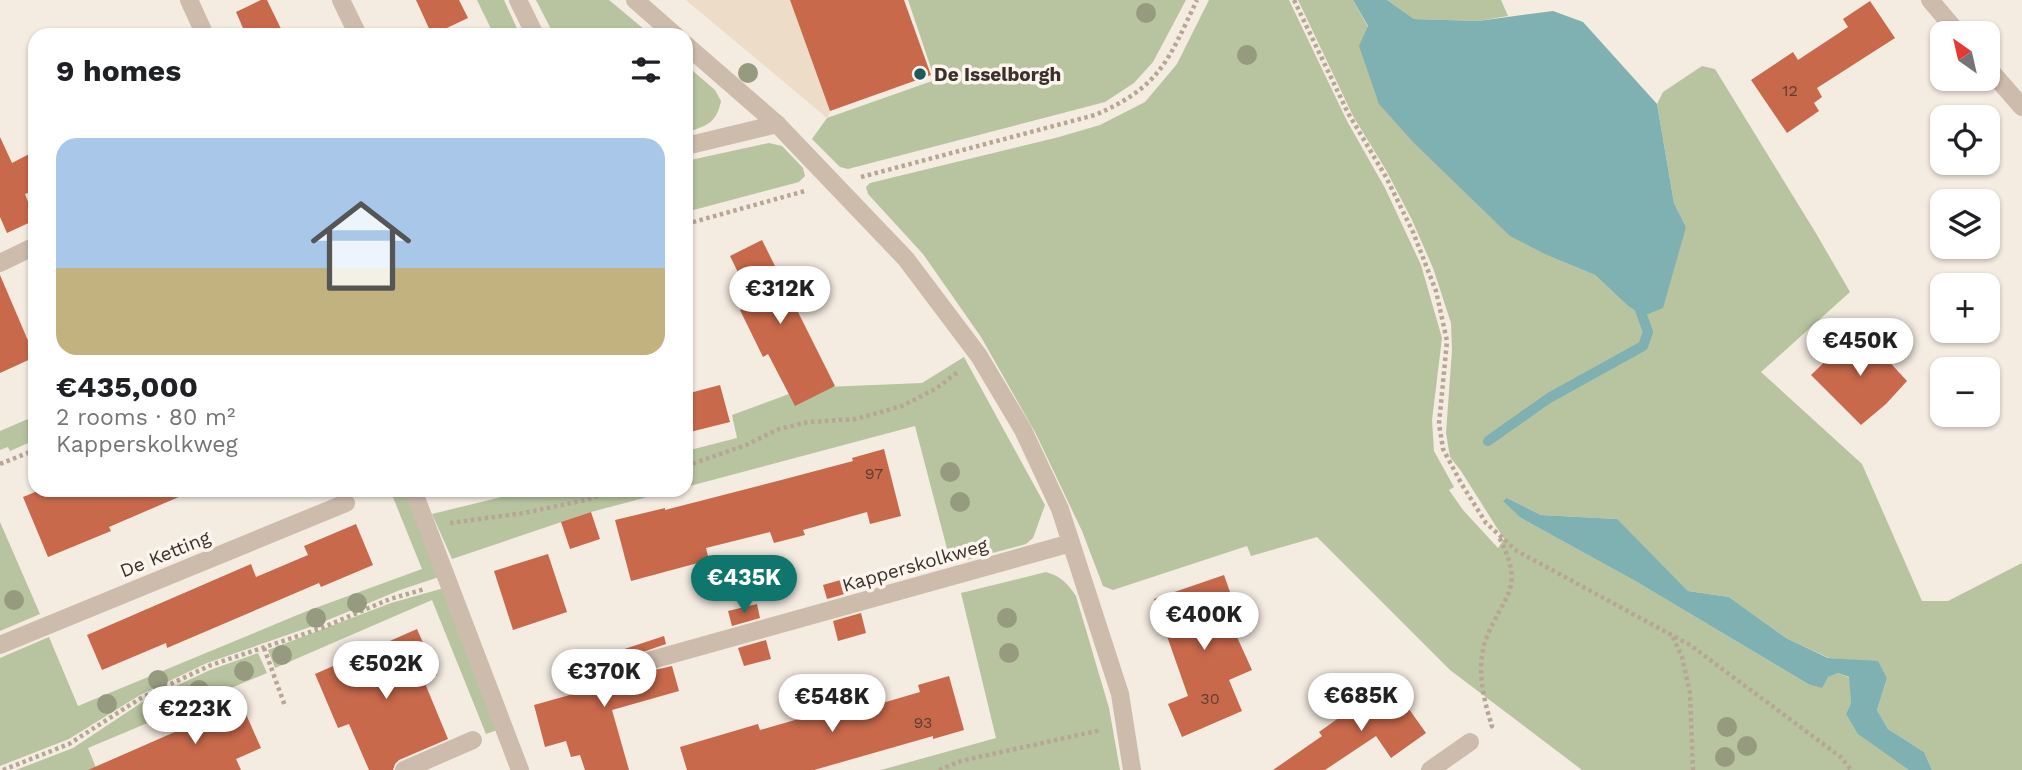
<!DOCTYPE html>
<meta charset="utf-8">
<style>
:root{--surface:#fff;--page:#f2f2f2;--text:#202124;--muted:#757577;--accent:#0f766e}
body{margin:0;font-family:"Work Sans",sans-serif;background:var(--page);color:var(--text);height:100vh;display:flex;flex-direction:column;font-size:26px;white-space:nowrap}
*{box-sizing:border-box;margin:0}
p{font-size:23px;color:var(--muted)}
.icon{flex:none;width:38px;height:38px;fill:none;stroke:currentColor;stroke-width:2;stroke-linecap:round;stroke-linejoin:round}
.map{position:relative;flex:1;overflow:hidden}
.side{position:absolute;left:28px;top:28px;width:665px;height:469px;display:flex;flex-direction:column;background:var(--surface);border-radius:21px;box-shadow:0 2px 5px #0004}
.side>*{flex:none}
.needle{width:46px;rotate:326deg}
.controls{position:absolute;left:1930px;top:21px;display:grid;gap:14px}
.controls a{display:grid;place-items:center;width:70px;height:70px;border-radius:14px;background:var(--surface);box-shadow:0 2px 5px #0004;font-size:35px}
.price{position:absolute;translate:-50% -60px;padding:0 16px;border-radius:24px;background:#fff;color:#222;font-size:23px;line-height:46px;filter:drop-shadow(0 2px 4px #0008)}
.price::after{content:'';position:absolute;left:50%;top:42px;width:21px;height:16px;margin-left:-10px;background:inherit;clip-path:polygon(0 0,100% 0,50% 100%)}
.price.current{background:var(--accent);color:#fff}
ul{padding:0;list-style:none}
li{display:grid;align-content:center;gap:14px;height:371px;padding:0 28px}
li span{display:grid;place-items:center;height:217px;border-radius:21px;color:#555}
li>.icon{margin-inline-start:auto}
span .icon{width:126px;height:126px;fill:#fffc;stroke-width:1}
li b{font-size:30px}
h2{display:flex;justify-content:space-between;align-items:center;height:84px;padding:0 28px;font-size:30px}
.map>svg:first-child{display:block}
</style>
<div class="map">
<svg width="2022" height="770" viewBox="0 0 2022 770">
<rect width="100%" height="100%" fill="#f4ebe1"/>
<g fill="#b8c4a0">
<path d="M 477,0 L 504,0 L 520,35 L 494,35 Z"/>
<path d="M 536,0 L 609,0 L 651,35 L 554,35 Z"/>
<path d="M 908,0 L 1186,0 L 1153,62 L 1134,83 L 1105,102 L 848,169 L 840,167 L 812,139 L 827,118 L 935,80 Z"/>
<path d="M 1209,0 L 1289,0 L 1347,121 L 1385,188 L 1421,265 L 1442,338 L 1432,420 L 1434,451 L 1454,487 L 1449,490 L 1463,510 L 1498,548 L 1504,539 L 1461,471 L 1450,457 L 1446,433 L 1452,350 L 1451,323 L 1433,268 L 1412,220 L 1386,170 L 1353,116 L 1298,0 L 1353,0 L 1368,27 L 1549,256 L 1595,275 L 1627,305 L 1686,227 L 1674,203 L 1657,104 L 1663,92 L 1702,66 L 1715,69 L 1817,235 L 1850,292 L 1761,372 L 1862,464 L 1922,601 L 1948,601 L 2022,563 L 2022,770 L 1932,770 L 1924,752 L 1888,729 L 1877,710 L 1887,678 L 1878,662 L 1829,658 L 1786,638 L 1729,597 L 1688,591 L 1616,519 L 1541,515 L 1507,498 L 1521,518 L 1637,582 L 1808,684 L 1838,673 L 1850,678 L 1851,703 L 1846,714 L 1909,770 L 1582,770 L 1450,670 L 1317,537 L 1251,556 L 1247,546 L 1113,590 L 1103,586 L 1082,531 L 1036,434 L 981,337 L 923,254 L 868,194 L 866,187 L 870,183 L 1059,137 L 1100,125 L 1145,102 L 1177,64 Z"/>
<path d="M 1387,0 L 1501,0 L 1508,16 L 1478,21 L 1414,19 Z"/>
<path d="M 686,65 L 715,90 L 721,101 C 716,124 707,125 686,133 Z"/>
<path d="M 769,143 L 782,146 L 803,168 L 805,176 L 799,182 L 686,212 L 686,161 Z"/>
<path d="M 964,357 L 1045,505 L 1033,538 L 1026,544 L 951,564 L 915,426 L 686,487 L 686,451 L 737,438 L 732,415 L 797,391 L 826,387 L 922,383 Z"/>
<path d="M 35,416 L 35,440 L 10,451 L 8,447 L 0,450 L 0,431 Z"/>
<path d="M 390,490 L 404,490 L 439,577 L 400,590 L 316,625 L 207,663 L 140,695 L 69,739 L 0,766 L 0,658 L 49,637 L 78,706 L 307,611 L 422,569 Z"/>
<path d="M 530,490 L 674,490 L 591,512 L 452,559 L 432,514 Z"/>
<path d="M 0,522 L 40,614 L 0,631 Z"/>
<path d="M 1046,572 C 1061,576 1068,584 1076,596 L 1109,708 L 1120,770 L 881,770 L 996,738 L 961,593 Z"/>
<path d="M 444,588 L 497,730 L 486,734 L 432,600 L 275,668 L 268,650 L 391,603 Z"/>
<path d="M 258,653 L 267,673 L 88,748 L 97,770 L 16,770 L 73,748 L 144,701 L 210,670 Z"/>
</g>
<path fill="#ecdcc8" d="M 686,0 L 790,0 L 830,111 L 827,118 Z"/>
<g fill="#7fb0b2">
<path d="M 1353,0 L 1387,0 L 1414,19 L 1478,21 L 1553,11 L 1583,22 L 1657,104 L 1674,203 L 1686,227 L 1663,308 L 1643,316 L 1627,305 L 1595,275 L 1549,256 L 1510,236 L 1414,143 L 1379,104 L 1359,46 L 1368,26 Z"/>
<path d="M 1507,498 L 1541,515 L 1617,519 L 1688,591 L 1729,597 L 1786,638 L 1828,658 L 1878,661 L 1887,678 L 1877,710 L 1888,729 L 1924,752 L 1932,770 L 1909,770 L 1858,734 L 1846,714 L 1851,703 L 1849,677 L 1838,673 L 1828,677 L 1822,688 L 1808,684 L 1637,582 L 1521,518 L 1503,501 Z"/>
</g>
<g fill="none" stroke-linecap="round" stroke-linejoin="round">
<path stroke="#7fb0b2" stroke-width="10" d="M 1488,441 L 1549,398 L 1643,346 L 1648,332 L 1639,307"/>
</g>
<g fill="#c8694b">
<path d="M 261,0 L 267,0 L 284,35 L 246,35 L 236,12 Z"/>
<path d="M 416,0 L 459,0 L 468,18 L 432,35 Z"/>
<path d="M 790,0 L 904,0 L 931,75 L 830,111 Z"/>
<path d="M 1870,1 L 1895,38 L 1817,88 L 1822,97 L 1814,103 L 1819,111 L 1787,133 L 1751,80 L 1793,52 L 1798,60 L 1848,27 L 1843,19 Z"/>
<path d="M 0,137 L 12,163 L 35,151 L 35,190 L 25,194 L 35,220 L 7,233 L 0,217 Z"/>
<path d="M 762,240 L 835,386 L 795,406 L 768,354 L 763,357 L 740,310 L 753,303 L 730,256 Z"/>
<path d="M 0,275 L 35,357 L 0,373 Z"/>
<path d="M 1859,329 L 1907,381 L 1886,404 L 1861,425 L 1811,375 Z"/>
<path d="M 720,385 L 730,422 L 686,433 L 686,394 Z"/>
<path d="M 884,449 L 901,516 L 870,524 L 867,512 L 803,530 L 805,535 L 774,543 L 770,532 L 706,548 L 709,560 L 631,581 L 615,520 L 665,508 L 665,510 L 789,478 L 853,461 L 852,458 Z"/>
<path d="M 40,490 L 195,490 L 109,527 L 111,531 L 48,557 L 23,497 Z"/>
<path d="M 591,512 L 600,539 L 570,549 L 561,522 Z"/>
<path d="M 356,524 L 373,565 L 321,587 L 319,583 L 167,648 L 166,643 L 102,670 L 87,635 L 251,564 L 256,577 L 308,555 L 304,546 Z"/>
<path d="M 548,554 L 567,612 L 513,630 L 494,571 Z"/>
<path d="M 1224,575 L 1241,623 L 1232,626 L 1252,670 L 1229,680 L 1242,711 L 1182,737 L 1168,704 L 1188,696 L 1154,599 Z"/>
<path d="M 851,577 L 855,591 L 827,599 L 823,585 Z"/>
<path d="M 757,604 L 760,618 L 732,626 L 728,611 Z"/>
<path d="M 861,613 L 866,633 L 838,641 L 833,621 Z"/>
<path d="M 417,629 L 437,675 L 424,681 L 448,739 L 399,760 L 395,764 L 393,770 L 369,770 L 349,724 L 338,728 L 315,674 Z"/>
<path d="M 664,636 L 666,644 L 640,653 L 637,663 L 641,670 L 646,672 L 672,666 L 679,691 L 612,710 L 629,770 L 585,770 L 580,755 L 571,757 L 566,741 L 545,747 L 534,705 L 609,684 L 600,657 Z"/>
<path d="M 766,640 L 771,659 L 744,666 L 738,648 Z"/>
<path d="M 949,676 L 964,730 L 933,739 L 933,736 L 814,770 L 687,770 L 680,747 L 758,724 L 760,730 L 823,712 L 822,706 L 859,696 L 862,709 L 920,692 L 918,685 Z"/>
<path d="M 1394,688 L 1426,733 L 1391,758 L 1376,736 L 1325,770 L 1273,770 L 1322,736 L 1319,732 L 1378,690 L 1382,696 Z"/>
<path d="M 241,703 L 261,748 L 236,759 L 241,770 L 88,770 Z"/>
</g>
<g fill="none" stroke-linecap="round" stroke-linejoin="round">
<g stroke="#b9a596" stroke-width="4.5" stroke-dasharray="3.5 3.5" stroke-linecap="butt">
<path d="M 1294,0 L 1348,113 L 1386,177 L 1413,232 L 1436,291 L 1447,341 L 1439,424 L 1443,449 L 1461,483 L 1486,523 L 1517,551 L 1690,645 L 1842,758 L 1851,770"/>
<path d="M 861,177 L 1095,115 C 1160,87 1168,61 1197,0"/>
<path d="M 686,224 L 805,191"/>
<path d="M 0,464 L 35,450"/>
<path d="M 686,466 L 746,445 L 779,429 L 808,422 L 856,419 L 902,406 L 937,388 L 959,371"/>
<path d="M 450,523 L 524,513 L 586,500 L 615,490"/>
<path d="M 1673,637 L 1682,657 L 1690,693 L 1693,770"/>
<path d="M 264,648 L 285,706"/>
<path d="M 1490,727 L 1492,726 C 1483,698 1476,667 1486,639 C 1504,593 1526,590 1499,537"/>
<path d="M 3,770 L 69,744 L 141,698 L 211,665 L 319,629 L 390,599 L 425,589"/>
<path d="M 939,770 L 961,761 L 1101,730"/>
</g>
<g stroke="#cdbbac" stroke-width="18">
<path d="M 189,0 L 205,35"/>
<path d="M 341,0 L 358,35"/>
<path d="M 518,0 L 535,35"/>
<path d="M 635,0 L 675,35"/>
<path d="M 1930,0 L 1958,33"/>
<path d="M 686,45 L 777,124 L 906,259 L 979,356 L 1023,430 L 1060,509 L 1120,694 L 1132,770"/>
<path d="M 1988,68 L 2022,107"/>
<path d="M 686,146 L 777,124"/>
<path d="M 0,263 L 35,246"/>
<path d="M 413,490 L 520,770"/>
<path d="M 0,645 L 346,503"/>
<path d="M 648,661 L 1071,543"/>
<path d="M 404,770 L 473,740"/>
<path d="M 1430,770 L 1470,742"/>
</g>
</g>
<g fill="#969b7f">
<circle cx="1146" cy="13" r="10"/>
<circle cx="1247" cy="55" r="10"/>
<circle cx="748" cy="73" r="10"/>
<circle cx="950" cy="472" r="10"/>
<circle cx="960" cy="502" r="10"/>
<circle cx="14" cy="600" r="10"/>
<circle cx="357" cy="603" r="10"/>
<circle cx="316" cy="618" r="10"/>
<circle cx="1007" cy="618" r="10"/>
<circle cx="1009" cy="653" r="10"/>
<circle cx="282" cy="655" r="10"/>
<circle cx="244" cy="671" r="10"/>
<circle cx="158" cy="680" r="10"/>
<circle cx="199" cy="690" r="10"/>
<circle cx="174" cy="701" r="10"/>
<circle cx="107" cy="704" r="10"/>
<circle cx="1727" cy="727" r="10"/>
<circle cx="1747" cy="746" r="10"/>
<circle cx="1725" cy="757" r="10"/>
</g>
<circle fill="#1f5a5e" stroke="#fbf5ee" stroke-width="2.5" cx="920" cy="74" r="7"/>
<g text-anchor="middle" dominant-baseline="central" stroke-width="7" stroke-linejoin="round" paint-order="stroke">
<g font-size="16" fill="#5e3e33">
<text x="1790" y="90">12</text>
<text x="874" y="473">97</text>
<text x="1210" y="698">30</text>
<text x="923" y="722">93</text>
</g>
<g font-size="19" font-weight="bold" fill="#3b302b" stroke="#fbf5ee" text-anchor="start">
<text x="934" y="74">De Isselborgh</text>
</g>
<g font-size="19" fill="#3b302b" stroke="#fbf5ee">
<text transform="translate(165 554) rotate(-22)">De Ketting</text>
<text transform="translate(915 565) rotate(-16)">Kapperskolkweg</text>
</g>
</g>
</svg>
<div class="controls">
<a><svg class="needle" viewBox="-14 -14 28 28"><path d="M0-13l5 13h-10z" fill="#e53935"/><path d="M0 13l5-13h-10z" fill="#757577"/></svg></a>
<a><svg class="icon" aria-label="locate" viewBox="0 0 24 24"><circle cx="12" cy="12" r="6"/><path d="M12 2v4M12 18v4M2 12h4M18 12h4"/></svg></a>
<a><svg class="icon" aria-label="layers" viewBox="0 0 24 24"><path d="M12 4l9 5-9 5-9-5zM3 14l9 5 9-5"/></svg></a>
<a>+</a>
<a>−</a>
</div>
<b class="price" style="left:780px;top:326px">€312K</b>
<b class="price" style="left:1860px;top:378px">€450K</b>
<b class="price current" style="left:744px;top:615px">€435K</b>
<b class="price" style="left:1204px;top:652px">€400K</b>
<b class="price" style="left:386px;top:701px">€502K</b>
<b class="price" style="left:604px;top:709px">€370K</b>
<b class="price" style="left:1361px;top:733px">€685K</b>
<b class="price" style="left:832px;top:734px">€548K</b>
<b class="price" style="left:195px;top:746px">€223K</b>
<section class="side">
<h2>9 homes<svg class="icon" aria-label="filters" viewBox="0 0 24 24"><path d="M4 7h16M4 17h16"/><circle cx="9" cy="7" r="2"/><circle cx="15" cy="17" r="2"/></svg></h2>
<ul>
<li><span style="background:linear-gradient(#a9c7e8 60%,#c2b280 0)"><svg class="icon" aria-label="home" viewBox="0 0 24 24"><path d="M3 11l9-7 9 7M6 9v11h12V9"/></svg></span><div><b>€435,000</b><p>2 rooms · 80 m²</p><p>Kapperskolkweg</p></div></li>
</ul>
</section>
</div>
